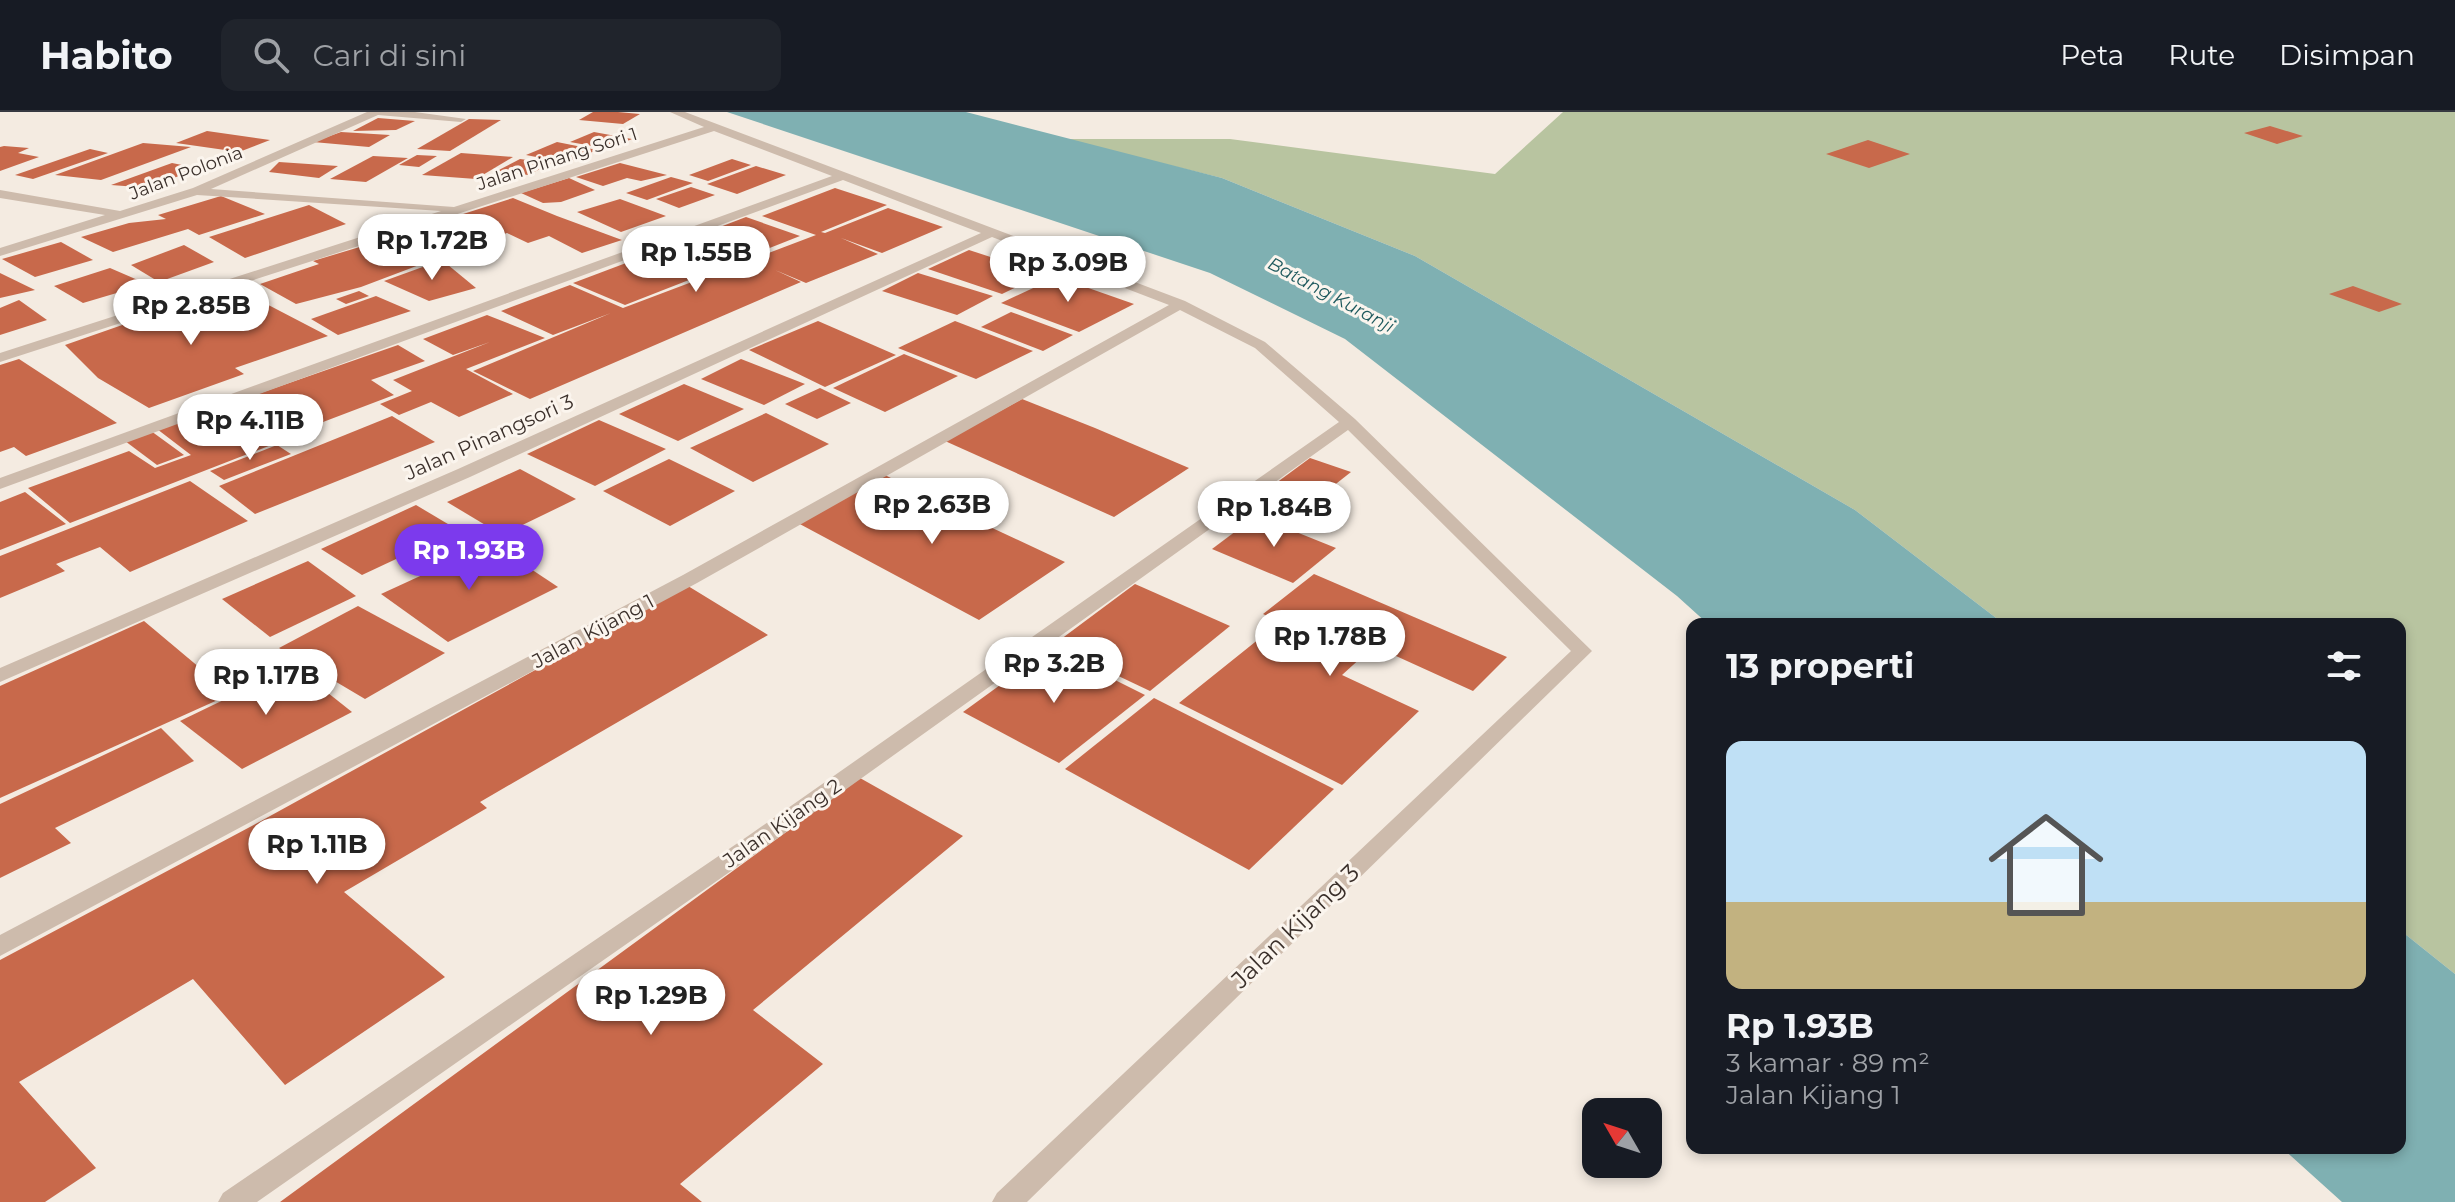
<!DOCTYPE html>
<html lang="id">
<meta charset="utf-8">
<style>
:root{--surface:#171b24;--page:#20242c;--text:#f1f3f6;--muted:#9ea1a6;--line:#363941;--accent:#7c3aed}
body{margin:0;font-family:Montserrat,sans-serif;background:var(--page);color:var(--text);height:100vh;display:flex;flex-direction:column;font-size:30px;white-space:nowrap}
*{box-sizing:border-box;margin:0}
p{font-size:26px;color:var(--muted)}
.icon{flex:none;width:44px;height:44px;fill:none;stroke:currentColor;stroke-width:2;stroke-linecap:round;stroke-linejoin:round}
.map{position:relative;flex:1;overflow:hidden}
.details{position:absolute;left:1686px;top:506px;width:720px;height:536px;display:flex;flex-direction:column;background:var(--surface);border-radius:16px;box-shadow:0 4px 12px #0003}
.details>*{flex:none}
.needle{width:52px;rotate:309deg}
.tools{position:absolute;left:1582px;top:986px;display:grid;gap:16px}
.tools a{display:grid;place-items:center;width:80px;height:80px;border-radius:16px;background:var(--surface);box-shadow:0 4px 12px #0003;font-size:40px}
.price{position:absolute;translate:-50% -68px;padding:0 18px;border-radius:28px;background:#fff;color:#222;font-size:26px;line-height:52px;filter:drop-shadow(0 2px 4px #0008)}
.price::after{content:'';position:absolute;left:50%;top:48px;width:24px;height:18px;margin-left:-12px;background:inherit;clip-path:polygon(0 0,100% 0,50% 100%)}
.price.on{background:var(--accent);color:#fff}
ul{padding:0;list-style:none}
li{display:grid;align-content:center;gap:16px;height:424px;padding:0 40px}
li span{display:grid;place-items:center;height:248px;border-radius:16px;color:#555}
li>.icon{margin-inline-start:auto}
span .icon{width:144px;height:144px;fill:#fffc;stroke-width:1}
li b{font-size:34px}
h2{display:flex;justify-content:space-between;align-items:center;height:96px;padding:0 40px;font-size:34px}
header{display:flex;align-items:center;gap:48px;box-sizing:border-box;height:112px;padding:0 40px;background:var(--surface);border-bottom:2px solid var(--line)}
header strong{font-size:38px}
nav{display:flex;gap:44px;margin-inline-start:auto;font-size:28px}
.search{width:560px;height:72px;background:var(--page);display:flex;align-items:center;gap:20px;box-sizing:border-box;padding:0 28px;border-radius:16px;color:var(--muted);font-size:30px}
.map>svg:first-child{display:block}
</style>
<header>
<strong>Habito</strong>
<div class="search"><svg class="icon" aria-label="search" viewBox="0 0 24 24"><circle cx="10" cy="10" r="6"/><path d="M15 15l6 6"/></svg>Cari di sini</div>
<nav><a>Peta</a><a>Rute</a><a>Disimpan</a></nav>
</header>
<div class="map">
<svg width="2455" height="1090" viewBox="0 0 2455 1090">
<rect width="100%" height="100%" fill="#f4ebe1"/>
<path fill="#b8c4a0" d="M 1563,0 L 2455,0 L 2455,862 L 2400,818 L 2400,512 L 2004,512 L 1855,398 L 1415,144 L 1222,66 L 1062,27 L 1230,27 L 1495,62 Z"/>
<g fill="#7fb0b2">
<path d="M 727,0 L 966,0 L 1222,66 L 1415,144 L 1855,398 L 2004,512 L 1708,512 L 1677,484 L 1345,227 L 1210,161 Z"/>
<path d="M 2400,818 L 2455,862 L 2455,1090 L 2342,1090 L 2282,1036 L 2400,1036 Z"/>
</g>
<g fill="#c8694b">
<path d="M 593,0 L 618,0 L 640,2 L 623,12 L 579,8 Z"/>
<path d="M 378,6 L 415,9 L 396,18 L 353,19 Z"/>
<path d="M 469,7 L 501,8 L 450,39 L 417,37 Z"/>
<path d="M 2270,14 L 2303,24 L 2277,32 L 2244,21 Z"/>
<path d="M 207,19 L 270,28 L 239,40 L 176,31 Z"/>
<path d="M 341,20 L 390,23 L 369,35 L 313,30 Z"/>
<path d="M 594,20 L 632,27 L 609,37 L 570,30 Z"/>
<path d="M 1868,28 L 1910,42 L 1869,56 L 1826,42 Z"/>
<path d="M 557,30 L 597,38 L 567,51 L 526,43 Z"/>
<path d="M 143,31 L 191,35 L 101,68 L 55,63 Z"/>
<path d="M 4,34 L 29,36 L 18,41 L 39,45 L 0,59 L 0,35 Z"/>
<path d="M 90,37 L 108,41 L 33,67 L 15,63 Z"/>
<path d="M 461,41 L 513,45 L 476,67 L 422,63 Z"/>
<path d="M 417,43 L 437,44 L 419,55 L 399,53 Z"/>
<path d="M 373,44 L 408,46 L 366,70 L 330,67 Z"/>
<path d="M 520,47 L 552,51 L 528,63 L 497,59 Z"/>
<path d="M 732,47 L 751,53 L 708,69 L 689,63 Z"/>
<path d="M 279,50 L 338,54 L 319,66 L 269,60 Z"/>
<path d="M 172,51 L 197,56 L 151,76 L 111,73 Z"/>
<path d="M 620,51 L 667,63 L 641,69 L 627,66 L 603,74 L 576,65 Z"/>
<path d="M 756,54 L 786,63 L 737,82 L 707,72 Z"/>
<path d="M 671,65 L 693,71 L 647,88 L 626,81 Z"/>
<path d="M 569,66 L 595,78 L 561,90 L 543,91 L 521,81 Z"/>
<path d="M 691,75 L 715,83 L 679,96 L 656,87 Z"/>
<path d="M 835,76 L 887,93 L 821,120 L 825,121 L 888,96 L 943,115 L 882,141 L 841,126 L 878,142 L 806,171 L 775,158 L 801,170 L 530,287 L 473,259 L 611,201 L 553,223 L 501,199 L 570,173 L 623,196 L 816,123 L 762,104 Z"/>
<path d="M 221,84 L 265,102 L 199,123 L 188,117 L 113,140 L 81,125 L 129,111 L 166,107 L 158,103 Z"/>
<path d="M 513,86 L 557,104 L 622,128 L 582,141 L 549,124 L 528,131 L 507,121 L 477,131 L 441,115 L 468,106 L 460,103 Z"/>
<path d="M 620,87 L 666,104 L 621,120 L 577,100 Z"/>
<path d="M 309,93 L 346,112 L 245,146 L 209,125 Z"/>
<path d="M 746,105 L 800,124 L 752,143 L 699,123 Z"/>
<path d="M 420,120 L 433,125 L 448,122 L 472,133 L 361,175 L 296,192 L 260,172 L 319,152 L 313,149 L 363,134 L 369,137 L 398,130 Z"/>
<path d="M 698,126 L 746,145 L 696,164 L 648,145 Z"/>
<path d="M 61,130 L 93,148 L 35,165 L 2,147 Z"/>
<path d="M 184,133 L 214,150 L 159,170 L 131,153 Z"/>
<path d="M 969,138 L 1043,162 L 1002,182 L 928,157 Z"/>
<path d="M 642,145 L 694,166 L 625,193 L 573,171 Z"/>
<path d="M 442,148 L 476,176 L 429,189 L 384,169 Z"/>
<path d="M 110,156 L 147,172 L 83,191 L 54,174 Z"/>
<path d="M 0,161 L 35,178 L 0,186 Z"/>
<path d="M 918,161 L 993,184 L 957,203 L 882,179 Z"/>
<path d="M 1057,165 L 1134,192 L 1079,220 L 1001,191 Z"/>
<path d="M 2353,174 L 2402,192 L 2379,200 L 2329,182 Z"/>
<path d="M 234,175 L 328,224 L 235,256 L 244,262 L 149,296 L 98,266 L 65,233 L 148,204 L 162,212 L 185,204 L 172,196 Z"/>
<path d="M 359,179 L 369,184 L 346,192 L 336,187 Z"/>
<path d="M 376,184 L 411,199 L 338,223 L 311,207 Z"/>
<path d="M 19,188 L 47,208 L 0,223 L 0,196 Z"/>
<path d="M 1011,200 L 1073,223 L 1043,239 L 981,215 Z"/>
<path d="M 487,203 L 545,226 L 466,257 L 513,282 L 459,305 L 431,290 L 399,303 L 380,292 L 412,279 L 393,268 L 490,230 L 453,243 L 423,227 Z"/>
<path d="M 818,209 L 896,243 L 825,275 L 749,238 Z"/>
<path d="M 955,209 L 1033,239 L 976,267 L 898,236 Z"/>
<path d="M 398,233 L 425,249 L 371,268 L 394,283 L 281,326 L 284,328 L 70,411 L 28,376 L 129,339 L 155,356 L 191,343 L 157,317 Z"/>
<path d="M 904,242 L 958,264 L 885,300 L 833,276 Z"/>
<path d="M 19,247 L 117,311 L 26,344 L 14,335 L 0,340 L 0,253 Z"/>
<path d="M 741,247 L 805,272 L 764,293 L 701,267 Z"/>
<path d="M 684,272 L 744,297 L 678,329 L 619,302 Z"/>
<path d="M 820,276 L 851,291 L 817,307 L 785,292 Z"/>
<path d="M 1022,287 L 1095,316 L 1189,356 L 1114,405 L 945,329 Z"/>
<path d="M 766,301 L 829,332 L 753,370 L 690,336 Z"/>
<path d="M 392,304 L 435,330 L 255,402 L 219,374 Z"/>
<path d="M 599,308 L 666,337 L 595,374 L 527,342 Z"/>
<path d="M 151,319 L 184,343 L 157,353 L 125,329 Z"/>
<path d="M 277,333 L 291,342 L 224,368 L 210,359 Z"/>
<path d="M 1310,346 L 1351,360 L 1299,401 L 1257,385 Z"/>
<path d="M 669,347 L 735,379 L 670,414 L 603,379 Z"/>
<path d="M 520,357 L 576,387 L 502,423 L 447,390 Z"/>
<path d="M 885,363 L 958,400 L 1065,450 L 979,508 L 796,410 Z"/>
<path d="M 190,369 L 248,409 L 130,460 L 100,435 L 56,452 L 65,459 L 0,486 L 0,444 Z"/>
<path d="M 25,380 L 66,412 L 0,438 L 0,390 Z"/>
<path d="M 416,393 L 458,418 L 362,463 L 321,437 Z"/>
<path d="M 1256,404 L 1336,436 L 1293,471 L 1212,437 Z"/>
<path d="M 492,431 L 558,475 L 448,530 L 381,482 Z"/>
<path d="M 308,449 L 356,484 L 270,525 L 222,487 Z"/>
<path d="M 1314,462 L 1507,545 L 1473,579 L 1374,534 L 1342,563 L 1419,599 L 1342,673 L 1179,591 L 1280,510 L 1263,502 Z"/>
<path d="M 1135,472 L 1230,514 L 1150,579 L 1053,533 Z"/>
<path d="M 688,474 L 768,523 L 480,690 L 487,696 L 344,780 L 445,865 L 285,973 L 193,867 L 19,970 L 96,1056 L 45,1090 L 0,1090 L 0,848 L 261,709 Z"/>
<path d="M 358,494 L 445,541 L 365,587 L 279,536 Z"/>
<path d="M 144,509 L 231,582 L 0,686 L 0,574 Z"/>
<path d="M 1051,536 L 1145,583 L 1059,651 L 963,600 Z"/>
<path d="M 294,554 L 352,600 L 242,657 L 180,609 Z"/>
<path d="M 1154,586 L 1334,677 L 1249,758 L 1065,657 Z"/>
<path d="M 161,616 L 194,649 L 55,716 L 71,731 L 0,766 L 0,692 Z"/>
<path d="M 860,666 L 963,724 L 753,898 L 823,952 L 680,1072 L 702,1090 L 280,1090 Z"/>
</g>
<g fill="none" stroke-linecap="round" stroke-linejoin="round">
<path fill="#cdbbac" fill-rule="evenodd" d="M 367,0 L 415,0 L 466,7 L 461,10 L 378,3 L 211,77 L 454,95 L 704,15 L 670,0 L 685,0 L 1185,189 L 1265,230 L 1355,307 L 1592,539 L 1027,1090 L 992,1090 L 997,1081 L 1571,539 L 1348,318 L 764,736 L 257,1090 L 218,1090 L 223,1081 L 748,724 L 1339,310 L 1255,236 L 1180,198 L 697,471 L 0,844 L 0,823 L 683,463 L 1169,193 L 992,125 L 470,365 L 0,570 L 0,556 L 458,357 L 981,121 L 843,68 L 0,377 L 0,366 L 832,64 L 714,19 L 0,250 L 0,241 L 441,99 L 197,83 L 0,144 L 0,136 L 105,103 L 0,86 L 0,78 L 120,99 L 193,76 Z"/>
</g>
<g text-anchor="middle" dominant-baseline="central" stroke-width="6" stroke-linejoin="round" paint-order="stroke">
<g font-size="18" fill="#3b302b" stroke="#fbf5ee">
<text transform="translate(557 47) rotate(-18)">Jalan Pinang Sori 1</text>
<text transform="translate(186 61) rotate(-21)">Jalan Polonia</text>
</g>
<g font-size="18" font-style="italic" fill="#1f5a5e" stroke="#fbf5ee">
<text transform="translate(1331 183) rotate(28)">Batang Kuranji</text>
</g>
<g font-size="20" fill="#3b302b" stroke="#fbf5ee">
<text transform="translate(489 325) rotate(-24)">Jalan Pinangsori 3</text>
<text transform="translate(593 519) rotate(-28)">Jalan Kijang 1</text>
<text transform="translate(782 711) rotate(-35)">Jalan Kijang 2</text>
</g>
<g font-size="24" fill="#3b302b" stroke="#fbf5ee">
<text transform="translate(1295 814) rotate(-44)">Jalan Kijang 3</text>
</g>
</g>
</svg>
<div class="tools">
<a><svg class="needle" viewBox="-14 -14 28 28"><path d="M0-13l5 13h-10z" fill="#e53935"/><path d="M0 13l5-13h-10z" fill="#9ea1a6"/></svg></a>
</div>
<b class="price" style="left:432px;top:170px">Rp 1.72B</b>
<b class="price" style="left:696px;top:182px">Rp 1.55B</b>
<b class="price" style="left:1068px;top:192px">Rp 3.09B</b>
<b class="price" style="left:191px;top:235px">Rp 2.85B</b>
<b class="price" style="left:250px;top:350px">Rp 4.11B</b>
<b class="price" style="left:932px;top:434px">Rp 2.63B</b>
<b class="price" style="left:1274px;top:437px">Rp 1.84B</b>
<b class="price on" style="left:469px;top:480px">Rp 1.93B</b>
<b class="price" style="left:1330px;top:566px">Rp 1.78B</b>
<b class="price" style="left:1054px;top:593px">Rp 3.2B</b>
<b class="price" style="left:266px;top:605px">Rp 1.17B</b>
<b class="price" style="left:317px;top:774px">Rp 1.11B</b>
<b class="price" style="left:651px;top:925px">Rp 1.29B</b>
<section class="details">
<h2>13 properti<svg class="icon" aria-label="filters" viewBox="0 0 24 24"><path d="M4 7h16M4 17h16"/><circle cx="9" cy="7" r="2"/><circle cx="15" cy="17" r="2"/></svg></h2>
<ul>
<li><span style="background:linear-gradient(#bfe0f5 65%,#c2b280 0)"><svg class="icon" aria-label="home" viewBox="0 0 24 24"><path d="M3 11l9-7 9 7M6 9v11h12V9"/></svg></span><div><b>Rp 1.93B</b><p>3 kamar · 89 m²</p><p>Jalan Kijang 1</p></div></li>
</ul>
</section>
</div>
